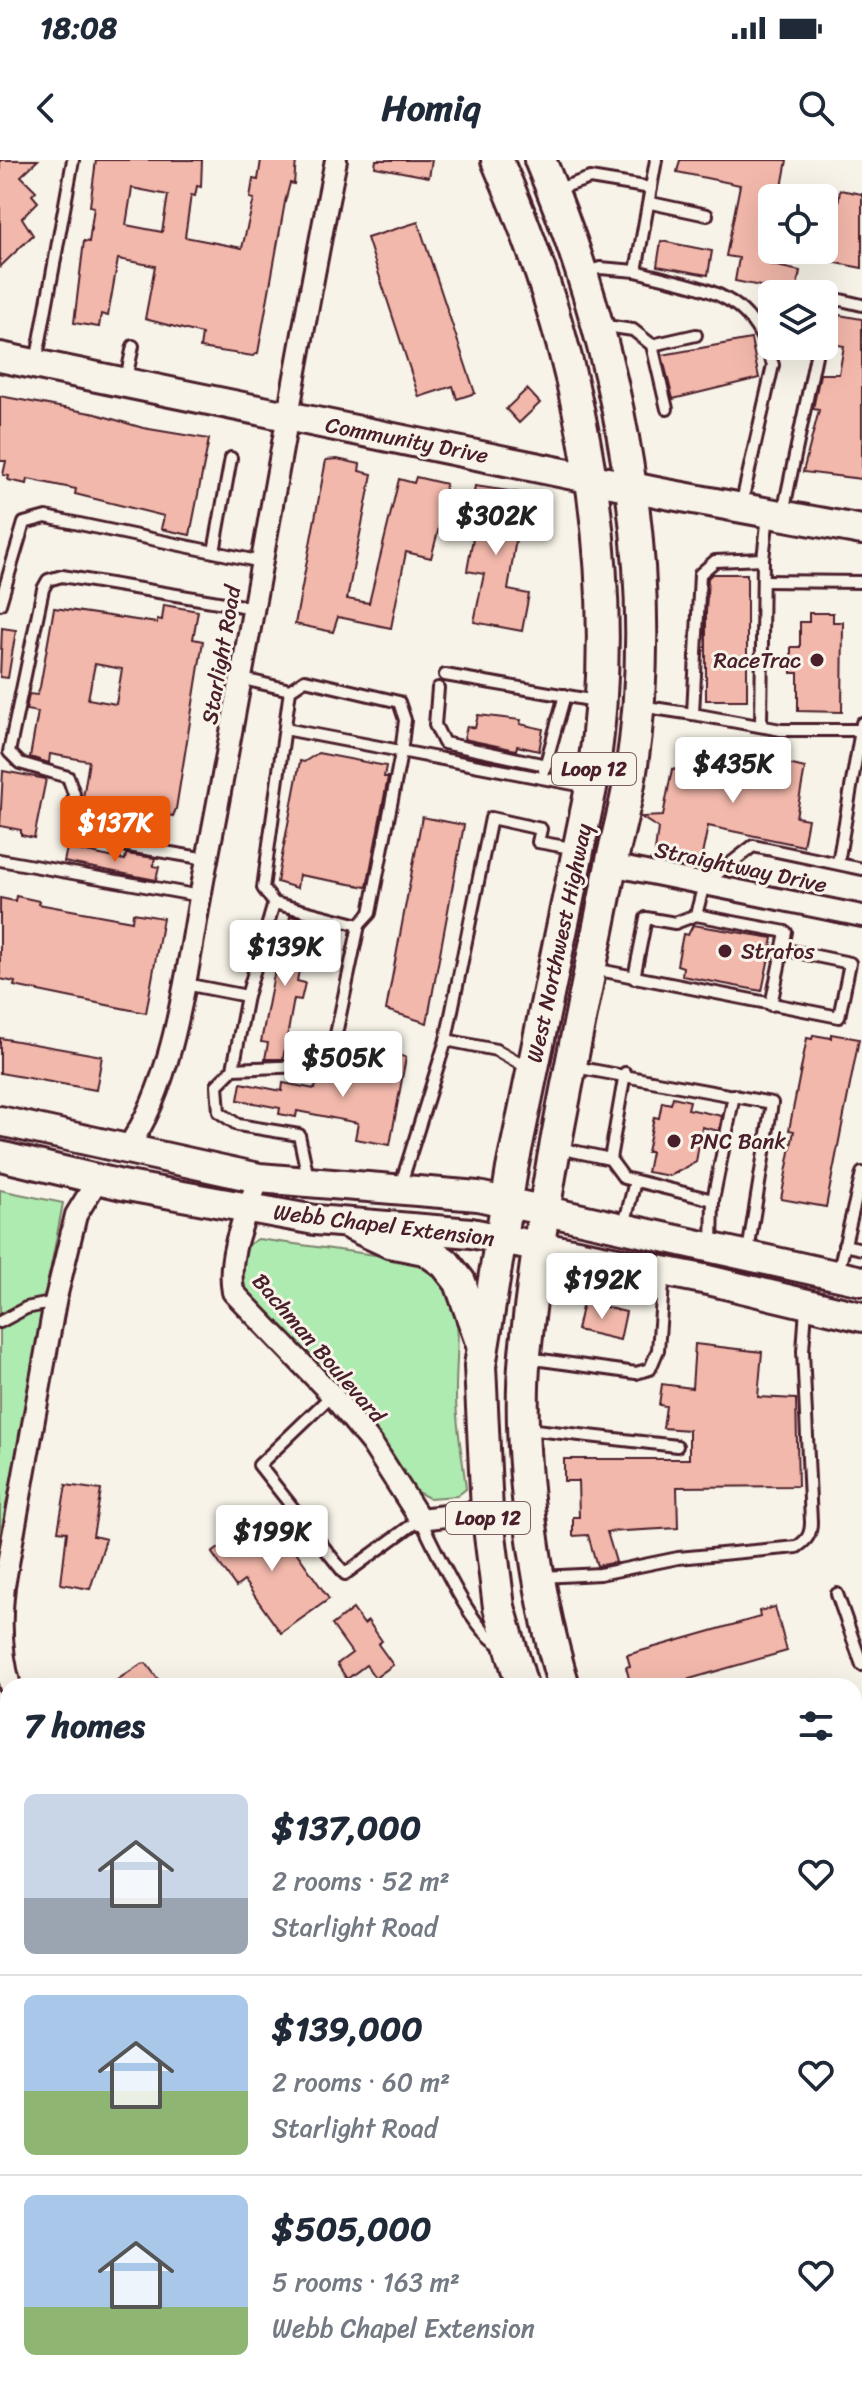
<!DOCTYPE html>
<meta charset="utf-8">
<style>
:root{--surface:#fff;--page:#f6f6f7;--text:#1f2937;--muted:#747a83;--line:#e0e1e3;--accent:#ea580c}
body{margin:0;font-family:Sriracha,sans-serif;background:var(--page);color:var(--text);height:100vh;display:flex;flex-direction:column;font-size:30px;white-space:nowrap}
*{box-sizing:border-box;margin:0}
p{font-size:26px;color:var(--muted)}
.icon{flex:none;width:44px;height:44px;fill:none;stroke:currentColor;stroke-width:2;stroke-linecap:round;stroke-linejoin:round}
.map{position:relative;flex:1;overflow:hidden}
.details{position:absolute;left:0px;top:1518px;width:862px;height:712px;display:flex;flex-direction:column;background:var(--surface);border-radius:24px 24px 0 0;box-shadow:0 8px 32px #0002}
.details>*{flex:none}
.controls{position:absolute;left:758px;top:24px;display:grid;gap:16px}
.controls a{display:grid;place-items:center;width:80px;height:80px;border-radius:12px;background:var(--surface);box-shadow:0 8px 32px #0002;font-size:40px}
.price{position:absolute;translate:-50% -68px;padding:0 18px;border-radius:8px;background:#fff;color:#222;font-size:26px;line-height:52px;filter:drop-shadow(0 2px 4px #0008)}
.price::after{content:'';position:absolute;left:50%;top:48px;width:24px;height:18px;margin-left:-12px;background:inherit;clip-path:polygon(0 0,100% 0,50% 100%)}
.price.active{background:var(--accent);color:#fff}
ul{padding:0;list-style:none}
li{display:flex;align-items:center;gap:24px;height:200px;padding:0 24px}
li+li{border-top:2px solid var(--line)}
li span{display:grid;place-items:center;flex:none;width:224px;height:160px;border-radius:12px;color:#555}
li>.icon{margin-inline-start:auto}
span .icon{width:96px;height:96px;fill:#fffc;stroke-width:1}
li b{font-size:34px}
h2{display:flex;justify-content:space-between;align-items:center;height:96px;padding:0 24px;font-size:34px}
.status{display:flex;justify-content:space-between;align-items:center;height:56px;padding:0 40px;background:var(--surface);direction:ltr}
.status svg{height:22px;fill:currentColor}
header{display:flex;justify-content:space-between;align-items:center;height:104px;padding:0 24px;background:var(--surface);font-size:36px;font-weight:800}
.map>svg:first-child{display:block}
</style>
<div class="status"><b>18:08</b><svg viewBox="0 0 49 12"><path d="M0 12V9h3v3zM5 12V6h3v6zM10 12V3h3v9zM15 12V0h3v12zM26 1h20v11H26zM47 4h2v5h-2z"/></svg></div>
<header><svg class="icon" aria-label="back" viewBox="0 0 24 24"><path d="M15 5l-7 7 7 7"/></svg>Homiq<svg class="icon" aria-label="search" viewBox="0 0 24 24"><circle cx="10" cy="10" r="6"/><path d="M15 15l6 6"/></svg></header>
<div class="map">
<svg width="862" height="2230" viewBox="0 0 862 2230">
<rect width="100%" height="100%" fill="#f7f3e8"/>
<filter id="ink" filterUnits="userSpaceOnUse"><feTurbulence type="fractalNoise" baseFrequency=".0125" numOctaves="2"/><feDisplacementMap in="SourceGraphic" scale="16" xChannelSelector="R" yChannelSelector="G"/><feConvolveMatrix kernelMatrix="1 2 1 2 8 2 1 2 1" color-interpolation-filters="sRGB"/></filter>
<g filter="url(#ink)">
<g fill="#aeebb1" stroke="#7c856e" stroke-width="2">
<path d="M 0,1030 L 63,1043 L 0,1378 Z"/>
<path d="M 258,1079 L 412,1100 C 473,1132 455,1177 456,1236 C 456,1266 463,1298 466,1329 L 457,1336 L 429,1338 L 415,1331 L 366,1261 L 248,1137 L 242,1114 L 246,1086 Z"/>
<path d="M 0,1550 L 8,1566 L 8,1824 L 0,1816 Z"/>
<path d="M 369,2222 L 593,2222 L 600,2230 L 376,2230 Z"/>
</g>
<path fill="#93d5f5" stroke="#768ca4" stroke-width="2" d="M 0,1816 L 8,1824 L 8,2222 L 369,2222 L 376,2230 L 0,2230 Z"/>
<g fill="#f2b8ab" stroke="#4a1f2b" stroke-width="2" fill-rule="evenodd">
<path d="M 0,0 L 38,0 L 21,16 L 36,31 L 32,35 L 38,42 L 22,58 L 33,75 L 0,107 Z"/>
<path d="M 96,0 L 202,0 L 201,27 L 197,26 L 195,36 L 191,35 L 185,77 L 242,88 L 254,39 L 250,38 L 253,19 L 258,20 L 261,0 L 296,0 L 294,24 L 290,23 L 285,42 L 258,193 L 253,196 L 200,188 L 202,174 L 145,159 L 155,106 L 118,99 L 108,156 L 101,154 L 99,167 L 74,163 L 84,81 L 89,82 L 94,47 L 90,46 ZM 132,28 L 168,35 L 162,72 L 126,65 Z"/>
<path d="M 376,0 L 432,0 L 429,17 L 375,7 Z"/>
<path d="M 680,0 L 787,0 L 780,38 L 772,38 L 772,76 L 767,104 L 800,111 L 796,133 L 735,121 L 739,98 L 726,96 L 740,25 L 677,12 Z"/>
<path d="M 840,30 L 862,34 L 862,108 L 826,101 L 830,78 L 834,79 Z"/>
<path d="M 418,62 L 475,233 L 457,239 L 453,226 L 419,237 L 367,78 Z"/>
<path d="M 661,81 L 712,91 L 708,115 L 657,106 Z"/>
<path d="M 839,155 L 862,159 L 862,319 L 803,312 L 819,250 L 813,249 L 820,214 L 839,214 L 844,186 L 833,184 Z"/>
<path d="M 751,179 L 759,218 L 673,239 L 662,195 Z"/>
<path d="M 527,229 L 540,243 L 519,263 L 506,249 Z"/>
<path d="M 0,236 L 96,254 L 143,268 L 209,279 L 190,375 L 161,369 L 164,356 L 75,334 L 76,329 L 28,319 L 27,324 L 8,320 L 9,316 L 3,315 L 6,301 L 0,301 Z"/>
<path d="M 337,299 L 360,304 L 359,311 L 372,314 L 347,439 L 369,443 L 399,319 L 414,323 L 416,317 L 446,324 L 441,344 L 445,345 L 431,398 L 406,392 L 391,468 L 338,457 L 333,472 L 295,464 L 326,300 Z"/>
<path d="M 475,326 L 523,333 L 508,430 L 529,434 L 522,471 L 474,462 L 484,414 L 467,411 L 473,378 L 467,377 Z"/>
<path d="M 712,414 L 747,414 L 747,540 L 706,540 L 706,452 L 708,418 Z"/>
<path d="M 164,445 L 198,451 L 193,479 L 203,481 L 176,649 L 173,656 L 163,654 L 157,683 L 129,678 L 132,660 L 81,650 L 89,601 L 50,594 L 49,603 L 30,597 L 38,552 L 26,550 L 29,534 L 37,535 L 40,527 L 54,448 L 157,463 L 157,459 L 162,460 ZM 95,504 L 122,509 L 116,544 L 88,539 Z"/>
<path d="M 809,453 L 833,453 L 833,462 L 843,462 L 842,552 L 798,551 L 798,513 L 791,513 L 791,487 L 800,487 L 800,462 L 809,462 Z"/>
<path d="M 2,468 L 16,470 L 8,518 L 0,517 Z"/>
<path d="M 478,555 L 521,560 L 520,564 L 543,569 L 539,591 L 517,586 L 516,590 L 464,579 L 467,566 L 475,568 Z"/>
<path d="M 762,588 L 786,592 L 784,603 L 805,608 L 796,657 L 808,659 L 803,686 L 708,666 L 701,700 L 655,691 L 658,668 L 641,657 L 663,656 L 672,609 L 734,621 L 736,609 Z"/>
<path d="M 318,593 L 386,606 L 384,617 L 388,617 L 367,727 L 299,715 L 297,728 L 277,722 L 300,601 L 304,602 Z"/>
<path d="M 3,611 L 46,619 L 34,678 L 21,675 L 21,670 L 0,666 Z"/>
<path d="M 422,657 L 464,665 L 427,863 L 386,850 Z"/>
<path d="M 67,688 L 125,700 L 126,694 L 155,698 L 153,706 L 159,707 L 156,720 L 64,702 Z"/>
<path d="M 16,736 L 39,741 L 38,744 L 132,761 L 133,753 L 163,758 L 146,853 L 14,826 L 15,822 L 0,819 L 0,738 L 15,741 Z"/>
<path d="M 290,756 L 309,760 L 297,821 L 305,823 L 301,840 L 294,839 L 283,899 L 265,899 L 268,883 L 261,882 L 283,768 L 288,769 Z"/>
<path d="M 693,765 L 773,778 L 762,831 L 682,816 L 683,807 L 677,805 L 683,774 L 688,775 Z"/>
<path d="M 831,874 L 859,879 L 826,1047 L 781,1039 L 794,971 L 789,970 L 807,878 L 812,879 L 813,875 L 831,878 Z"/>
<path d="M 0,878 L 102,896 L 96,930 L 0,913 Z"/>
<path d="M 384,893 L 406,897 L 390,985 L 355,979 L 358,963 L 297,951 L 296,957 L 279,954 L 280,948 L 238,940 L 241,923 L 282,931 L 283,923 L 315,929 L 318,914 L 363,922 L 365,911 L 372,912 L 374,898 L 383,899 Z"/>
<path d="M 673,937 L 690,941 L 688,949 L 722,956 L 719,971 L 702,967 L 696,1002 L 670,1016 L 647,1012 L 651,992 L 647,992 L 654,957 L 659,958 L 662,942 L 671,944 Z"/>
<path d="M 583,1142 L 626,1152 L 620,1180 L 577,1170 Z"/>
<path d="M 695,1184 L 762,1192 L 758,1237 L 796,1239 L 798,1326 L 677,1327 L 678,1368 L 607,1372 L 616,1402 L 597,1406 L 588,1375 L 573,1376 L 573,1357 L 579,1357 L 578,1321 L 564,1321 L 564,1299 L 689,1299 L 689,1270 L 663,1268 L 666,1246 L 659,1245 L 662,1224 L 692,1228 Z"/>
<path d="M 66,1325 L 101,1330 L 93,1376 L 106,1379 L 90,1429 L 61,1424 L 67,1372 L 58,1371 Z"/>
<path d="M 269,1353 L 329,1439 L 281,1473 L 244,1421 L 236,1427 L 212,1393 Z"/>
<path d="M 775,1447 L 787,1491 L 665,1526 L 631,1526 L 626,1507 L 630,1506 L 627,1495 L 760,1457 L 759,1451 Z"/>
<path d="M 353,1449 L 364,1464 L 368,1461 L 382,1481 L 378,1484 L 393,1505 L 375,1518 L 366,1505 L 347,1519 L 337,1504 L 352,1493 L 332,1465 Z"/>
<path d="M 146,1503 L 163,1526 L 108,1526 L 141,1504 Z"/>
</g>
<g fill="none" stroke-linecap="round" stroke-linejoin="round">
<defs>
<g id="lane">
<path d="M 656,0 L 636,111 C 704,130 750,128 773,205 L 741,346"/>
<path d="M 555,30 L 590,18 L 651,28"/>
<path d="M 651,43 L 707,55"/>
<path d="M 586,112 L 600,108 L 636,111"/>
<path d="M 824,156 L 828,137 L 862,145"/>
<path d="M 599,165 L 633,170 L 652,185"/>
<path d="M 36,203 L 73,0"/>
<path d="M 125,223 L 133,186"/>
<path d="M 667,249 L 652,185 L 696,175"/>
<path d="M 783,353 L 818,186"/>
<path d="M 214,392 L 231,298"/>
<path d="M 763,399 L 715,401 L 700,414 L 693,554 L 781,570 L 861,570 L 862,563"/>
<path d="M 763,421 L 862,422"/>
<path d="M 0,444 L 24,363 L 46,357 L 262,402"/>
<path d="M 445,515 L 596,541"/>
<path d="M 243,519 L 290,530 L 305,520 L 399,542 L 405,560 L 401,593 L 370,753 L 359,765 L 274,743 L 263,728 L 290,530"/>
<path d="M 438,528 L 435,565 L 444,583 L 546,605"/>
<path d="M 640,546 L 693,554"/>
<path d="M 761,564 L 763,399 L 768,355"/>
<path d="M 285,569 L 589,627"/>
<path d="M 544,610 L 565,535"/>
<path d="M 207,699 L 80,678 L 70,664 L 74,634 L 68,617 L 20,603 L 9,592 L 43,429 L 48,420 L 62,416 L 254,448"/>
<path d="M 0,700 L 200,736"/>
<path d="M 838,703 L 861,570"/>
<path d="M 696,755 L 786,772 L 771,845"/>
<path d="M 594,809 L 839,857 L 850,803 L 782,789"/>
<path d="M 634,818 L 646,758 L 675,763 L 696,755 L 704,724 L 753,686 L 862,709"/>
<path d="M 185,824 L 247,836 L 274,743"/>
<path d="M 247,836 L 233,909 L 217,925 L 219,952 L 238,965 L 299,975 L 308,1018"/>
<path d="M 446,880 L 496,890 L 528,908"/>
<path d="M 575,907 L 772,943 L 748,1092"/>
<path d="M 233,909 L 303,906 L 331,898 L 359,765"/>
<path d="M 559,988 L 610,999 L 624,1018 L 713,1040 L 734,935"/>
<path d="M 610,999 L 625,913"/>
<path d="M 400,1027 L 446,880 L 491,658 L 541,669 L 538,682 L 577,689"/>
<path d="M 624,1066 L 635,1021"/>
<path d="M 844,1085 L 862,1089"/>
<path d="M 712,1086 L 713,1040"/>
<path d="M 838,1113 L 862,1013"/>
<path d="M 0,1162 L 26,1148 L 55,1142"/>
<path d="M 527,1198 L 636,1213 L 650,1209 L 658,1190 L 664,1112"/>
<path d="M 332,1235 L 259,1305 L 345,1414 L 420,1359 C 436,1389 473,1477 504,1486"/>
<path d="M 527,1269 L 677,1286"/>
<path d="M 541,1417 L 600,1414 L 678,1398 L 797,1387 C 807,1380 811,1375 811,1362 L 803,1191 L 806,1148"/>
<path d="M 837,1434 L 862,1505"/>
<path d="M 0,1547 L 8,1545"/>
<path d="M 8,1645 L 3,1658 L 8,1674"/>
<path d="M 485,2222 L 492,2230"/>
<path d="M 812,2222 L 821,2230"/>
<path d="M 503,2230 L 512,2222"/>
</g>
<g id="street">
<path d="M 611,705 L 862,756"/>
<path d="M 127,988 C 178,919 189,790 206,705 C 252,470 289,234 336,0"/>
<path d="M 259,1018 C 246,1055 226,1093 233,1132 L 332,1235 L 372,1284 L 420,1359 L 487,1351"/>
<path d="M 10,1526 C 0,1492 0,1460 4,1426 L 55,1142 L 76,1055 L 98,1019"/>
<path d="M 854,1798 L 862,1792"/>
<path d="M 612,2222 L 619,2230"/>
</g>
<g id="secondary">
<path d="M 0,197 L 661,333 L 862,370"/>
<path d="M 0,961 L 259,1018 L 478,1036 L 862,1121"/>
<path d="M 0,996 L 122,1025 L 315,1060 L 471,1073 L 708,1120 L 862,1157"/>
</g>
<g id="primary">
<path d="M 497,0 C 583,196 625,415 591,628 L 512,1009 L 480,1206 L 487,1351 L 499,1447 L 522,1526"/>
<path d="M 540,0 C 620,191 663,412 630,618 C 625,649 616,679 610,710 C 579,870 541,1032 525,1194 C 516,1288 536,1436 564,1526"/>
<path d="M 350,1064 L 389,1082 L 425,1089 L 445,1103 L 460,1122 L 481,1182"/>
<path d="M 854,2017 L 862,2026"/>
<path d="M 854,2073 L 862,2081"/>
</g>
</defs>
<use href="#lane" stroke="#4a1f2b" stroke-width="16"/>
<use href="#street" stroke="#4a1f2b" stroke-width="26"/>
<use href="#secondary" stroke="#4a1f2b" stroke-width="34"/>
<use href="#primary" stroke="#4a1f2b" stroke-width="36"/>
<use href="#lane" stroke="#f7f3e8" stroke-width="10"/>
<use href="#street" stroke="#f7f3e8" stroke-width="20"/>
<use href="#secondary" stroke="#f7f3e8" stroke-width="28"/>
<use href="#primary" stroke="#f7f3e8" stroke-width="30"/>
</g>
</g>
<g fill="#4a1f2b" stroke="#f7f3e8" stroke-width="3">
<circle cx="817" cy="500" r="8"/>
<circle cx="725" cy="791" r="8"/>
<circle cx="674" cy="981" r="8"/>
</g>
<g text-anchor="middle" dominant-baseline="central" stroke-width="6" stroke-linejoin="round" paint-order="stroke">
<g fill="#f7f3e8" stroke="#7e5f64" stroke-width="2">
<rect x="552" y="593" width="84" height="32" rx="6"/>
<rect x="446" y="1342" width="84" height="32" rx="6"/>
</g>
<g font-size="20" font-weight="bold" fill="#4a1f2b">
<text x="594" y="609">Loop 12</text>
<text x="488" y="1358">Loop 12</text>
</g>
<g font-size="22" fill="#4a1f2b" stroke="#f7f3e8">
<text transform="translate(407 280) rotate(11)">Community Drive</text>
<text transform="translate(221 495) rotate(-80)">Starlight Road</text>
<text transform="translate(741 707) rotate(12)">Straightway Drive</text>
<text transform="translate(559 783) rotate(-78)">West Northwest Highway</text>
<text transform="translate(384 1065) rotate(7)">Webb Chapel Extension</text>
<text transform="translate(319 1188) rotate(49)">Bachman Boulevard</text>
</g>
<g font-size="22" fill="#4a1f2b" stroke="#f7f3e8" text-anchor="start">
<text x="801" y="500" text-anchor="end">RaceTrac</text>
<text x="741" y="791">Stratos</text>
<text x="690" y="981">PNC Bank</text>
</g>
</g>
</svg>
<div class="controls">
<a><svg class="icon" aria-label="locate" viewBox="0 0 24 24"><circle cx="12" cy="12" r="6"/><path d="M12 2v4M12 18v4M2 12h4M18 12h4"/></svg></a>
<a><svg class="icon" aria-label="layers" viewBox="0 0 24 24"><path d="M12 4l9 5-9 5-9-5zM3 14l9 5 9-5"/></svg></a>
</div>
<b class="price" style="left:496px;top:397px">$302K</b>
<b class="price" style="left:733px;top:645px">$435K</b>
<b class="price active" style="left:115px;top:704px">$137K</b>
<b class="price" style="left:285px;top:828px">$139K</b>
<b class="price" style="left:343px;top:939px">$505K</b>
<b class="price" style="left:602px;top:1161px">$192K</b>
<b class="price" style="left:272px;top:1413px">$199K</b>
<section class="details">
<h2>7 homes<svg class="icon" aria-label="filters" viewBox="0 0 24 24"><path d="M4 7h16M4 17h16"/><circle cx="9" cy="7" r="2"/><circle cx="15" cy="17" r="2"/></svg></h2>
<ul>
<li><span style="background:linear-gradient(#c9d6e8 65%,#9aa5b1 0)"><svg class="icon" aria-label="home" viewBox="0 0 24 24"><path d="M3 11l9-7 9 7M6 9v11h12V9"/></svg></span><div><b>$137,000</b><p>2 rooms · 52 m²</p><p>Starlight Road</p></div><svg class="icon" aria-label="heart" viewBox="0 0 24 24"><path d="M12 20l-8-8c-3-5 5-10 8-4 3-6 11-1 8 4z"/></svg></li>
<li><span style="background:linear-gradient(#a9c7e8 60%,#8fb573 0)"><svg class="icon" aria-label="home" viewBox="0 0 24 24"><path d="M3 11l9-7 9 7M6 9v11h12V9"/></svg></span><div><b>$139,000</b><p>2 rooms · 60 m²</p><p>Starlight Road</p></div><svg class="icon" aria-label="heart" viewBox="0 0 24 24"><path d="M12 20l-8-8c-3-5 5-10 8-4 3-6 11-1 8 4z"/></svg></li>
<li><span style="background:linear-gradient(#a9c7e8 70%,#8fb573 0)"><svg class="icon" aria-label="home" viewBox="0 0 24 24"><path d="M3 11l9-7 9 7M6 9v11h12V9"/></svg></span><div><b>$505,000</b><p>5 rooms · 163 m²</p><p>Webb Chapel Extension</p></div><svg class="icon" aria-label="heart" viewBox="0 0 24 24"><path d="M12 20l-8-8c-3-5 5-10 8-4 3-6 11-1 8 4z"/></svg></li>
</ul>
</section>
</div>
